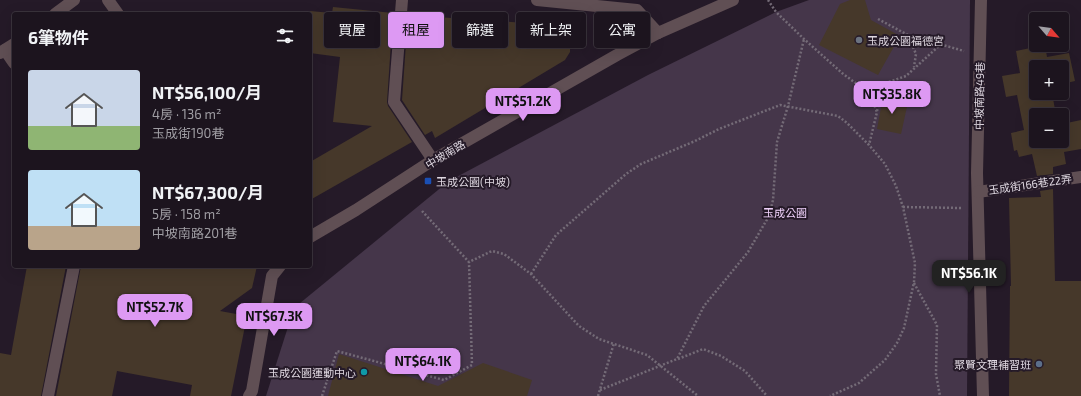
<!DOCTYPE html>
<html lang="zh-TW">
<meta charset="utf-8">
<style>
:root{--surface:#1c141e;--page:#29212b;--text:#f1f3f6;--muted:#a09ea4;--line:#3a333c;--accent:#dd99f3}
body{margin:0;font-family:"Exo 2","Noto Sans TC",sans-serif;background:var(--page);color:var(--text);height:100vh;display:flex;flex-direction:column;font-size:15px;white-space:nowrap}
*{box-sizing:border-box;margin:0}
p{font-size:13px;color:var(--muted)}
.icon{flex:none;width:22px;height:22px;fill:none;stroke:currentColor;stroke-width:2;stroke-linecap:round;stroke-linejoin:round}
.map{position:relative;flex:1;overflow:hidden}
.sheet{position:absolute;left:12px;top:12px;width:300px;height:256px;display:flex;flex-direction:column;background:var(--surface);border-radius:4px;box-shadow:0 4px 16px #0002,0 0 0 1px var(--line)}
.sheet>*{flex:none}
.guide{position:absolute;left:324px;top:12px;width:380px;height:36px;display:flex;gap:8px}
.needle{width:26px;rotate:118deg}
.controls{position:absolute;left:1029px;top:12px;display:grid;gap:8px}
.controls a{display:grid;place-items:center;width:40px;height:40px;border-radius:4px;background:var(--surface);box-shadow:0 4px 16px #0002,0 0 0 1px var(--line);font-size:20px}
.price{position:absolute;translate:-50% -34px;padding:0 9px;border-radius:8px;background:var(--accent);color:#111;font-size:13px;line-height:26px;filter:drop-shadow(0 1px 2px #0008)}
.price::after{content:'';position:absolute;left:50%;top:24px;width:12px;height:9px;margin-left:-6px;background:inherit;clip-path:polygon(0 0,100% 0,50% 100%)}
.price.on{background:#222;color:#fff}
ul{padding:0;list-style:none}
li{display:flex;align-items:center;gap:12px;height:100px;padding:0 16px}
li span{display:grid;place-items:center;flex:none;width:112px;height:80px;border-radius:4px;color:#555}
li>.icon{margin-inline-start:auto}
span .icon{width:48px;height:48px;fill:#fffc;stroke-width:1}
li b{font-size:17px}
h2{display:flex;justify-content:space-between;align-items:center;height:48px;padding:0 16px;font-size:17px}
.tag{padding:0 14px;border-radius:4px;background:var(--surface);box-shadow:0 4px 16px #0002,0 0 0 1px var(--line);font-size:14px;line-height:36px}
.tag.on{background:var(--accent);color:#111}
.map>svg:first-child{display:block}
</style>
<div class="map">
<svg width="1081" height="396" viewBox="0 0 1081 396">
<rect width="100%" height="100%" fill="#251a28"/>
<path fill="#45364a" d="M 809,0 L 970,0 L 967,396 L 266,396 L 294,308 L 449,181 L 648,75 L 776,12 Z"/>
<g fill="#46382a">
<path d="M 850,0 L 865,0 L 871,20 L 900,36 L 878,75 L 819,45 L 840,4 Z"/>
<path d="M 333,7 L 393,13 L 387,102 L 388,106 L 412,142 L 310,200 L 310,162 L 372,126 L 333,122 L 340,57 L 310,53 L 310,11 L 332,13 Z"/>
<path d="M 408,15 L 525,23 L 526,27 L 546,23 L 565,32 L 570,40 L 570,52 L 565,60 L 435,138 L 432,131 L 425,135 L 402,100 Z"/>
<path d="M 1045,45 L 1047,57 L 1069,53 L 1075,81 L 1062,84 L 1062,67 L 1036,67 L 1036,93 L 1052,93 L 1056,115 L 1036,115 L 1036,141 L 1062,141 L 1062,124 L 1081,120 L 1081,149 L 1064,152 L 1066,164 L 1053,167 L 1053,174 L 1037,176 L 1032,154 L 1019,157 L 1017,150 L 1014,151 L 1011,133 L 1024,130 L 1017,95 L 1006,97 L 1002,76 L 1020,73 L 1016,51 Z"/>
<path d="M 883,97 L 908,102 L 901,134 L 877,129 Z"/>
<path d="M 1053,189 L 1055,281 L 1081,281 L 1081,396 L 1009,396 L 1010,286 L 1011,286 L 1009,198 L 1041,197 L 1040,191 Z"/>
<path d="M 27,266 L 66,266 L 41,396 L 0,396 L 0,353 L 11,355 Z"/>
<path d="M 81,266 L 257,266 L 252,288 L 220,311 L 247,316 L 231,396 L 190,396 L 192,385 L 117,371 L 112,396 L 56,396 Z"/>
<path d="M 339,354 L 438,386 L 483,363 L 532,380 L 527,396 L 328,396 Z"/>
</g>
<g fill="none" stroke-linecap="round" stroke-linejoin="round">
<g stroke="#746b77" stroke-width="2.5" stroke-dasharray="2 2" stroke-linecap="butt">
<path d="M 768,0 L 776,12 L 804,39 L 842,73 L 869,93 L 877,112 L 869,145"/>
<path d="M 878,19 L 908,35 L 964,51"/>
<path d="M 908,36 L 916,54 L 914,67"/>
<path d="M 877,111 L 881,98 L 880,85 L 906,76 L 940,45"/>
<path d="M 903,207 L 962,208"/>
<path d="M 422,211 L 469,262 L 492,251 L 504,254 L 531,274 L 579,326 L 599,339 L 647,355 L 698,396"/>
<path d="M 531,274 L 556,235 L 626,174 L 641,164 L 695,141 L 719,129 L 780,105 L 838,116 L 847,123 L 869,145 L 885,164 L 896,186 L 903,207 L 915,263 L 914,282 L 904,328 L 897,343 L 885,360 L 859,383 L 830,396"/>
<path d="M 914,283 L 937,325 L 936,374 L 940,396"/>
<path d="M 678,359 L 703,349 L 721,356 L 745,371 L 767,396"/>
<path d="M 600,390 L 677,359 L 704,306 L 748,252 L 769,216 L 773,200 L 777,142 L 788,106 L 804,39"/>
<path d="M 322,396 L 337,351 L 444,380 L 472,365 L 469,262"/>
<path d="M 598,396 L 614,343"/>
</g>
<g stroke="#604f54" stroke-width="12">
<path d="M 108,0 L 118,14"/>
<path d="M 402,0 L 394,102 L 433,160"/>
<path d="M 537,0 L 637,10 L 658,33"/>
<path d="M 981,0 L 977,173 L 983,396"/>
<path d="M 55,14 L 74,0"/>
<path d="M 5,50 L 14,63"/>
<path d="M 0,53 L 14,44"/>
<path d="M 978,192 L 1081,177"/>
<path d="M 310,237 L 356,210 L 433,160 L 617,55 L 658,33 L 733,0"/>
<path d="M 48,396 L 74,266"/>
<path d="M 249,396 L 252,391 L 272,276 L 280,266"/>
</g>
</g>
<circle fill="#6b7280" stroke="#251a28" stroke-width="1.5" cx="859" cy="40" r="4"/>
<rect fill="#1a4fb4" stroke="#251a28" stroke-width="1.5" x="424" y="177" width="8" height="8" rx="2"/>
<circle fill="#5c6f8a" stroke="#251a28" stroke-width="1.5" cx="1039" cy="364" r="4"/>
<circle fill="#0f9aa8" stroke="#251a28" stroke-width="1.5" cx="364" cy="372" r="4"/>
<g text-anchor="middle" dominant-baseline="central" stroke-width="4" stroke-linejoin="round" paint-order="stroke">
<g font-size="11" fill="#dfd8e1" stroke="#251a28" text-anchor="start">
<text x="867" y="40">玉成公園福德宮</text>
<text x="436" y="181">玉成公園(中坡)</text>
<text x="1031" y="364" text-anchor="end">聚賢文理補習班</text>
<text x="356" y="372" text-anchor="end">玉成公園運動中心</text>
</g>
<g font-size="11" fill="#dfd8e1" stroke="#251a28">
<text transform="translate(979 96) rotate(-89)">中坡南路49巷</text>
<text transform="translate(445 154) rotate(-31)">中坡南路</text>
<text transform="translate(1030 184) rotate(-8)">玉成街166巷22弄</text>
</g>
<g font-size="11" fill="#efd1fa" stroke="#251a28">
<text x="785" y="212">玉成公園</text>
</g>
</g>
</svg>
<div class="controls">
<a><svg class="needle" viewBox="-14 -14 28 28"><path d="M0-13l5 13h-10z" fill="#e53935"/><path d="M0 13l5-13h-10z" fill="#a09ea4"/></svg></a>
<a>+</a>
<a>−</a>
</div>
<b class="price" style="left:892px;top:115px">NT$35.8K</b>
<b class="price" style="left:523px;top:122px">NT$51.2K</b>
<b class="price on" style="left:969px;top:294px">NT$56.1K</b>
<b class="price" style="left:155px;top:328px">NT$52.7K</b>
<b class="price" style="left:274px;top:337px">NT$67.3K</b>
<b class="price" style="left:423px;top:382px">NT$64.1K</b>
<div class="guide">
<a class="tag">買屋</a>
<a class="tag on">租屋</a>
<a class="tag">篩選</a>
<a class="tag">新上架</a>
<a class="tag">公寓</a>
</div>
<section class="sheet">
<h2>6筆物件<svg class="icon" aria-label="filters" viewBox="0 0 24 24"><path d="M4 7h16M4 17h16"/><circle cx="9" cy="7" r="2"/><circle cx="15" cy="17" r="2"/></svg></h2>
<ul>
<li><span style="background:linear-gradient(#c9d6e8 70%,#8fb573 0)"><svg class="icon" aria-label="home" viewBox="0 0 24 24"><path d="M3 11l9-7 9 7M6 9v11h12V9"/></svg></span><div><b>NT$56,100/月</b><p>4房 · 136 m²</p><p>玉成街190巷</p></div></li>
<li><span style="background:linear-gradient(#bfe0f5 70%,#b9a48a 0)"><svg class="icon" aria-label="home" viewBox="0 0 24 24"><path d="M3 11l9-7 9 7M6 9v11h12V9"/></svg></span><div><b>NT$67,300/月</b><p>5房 · 158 m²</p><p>中坡南路201巷</p></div></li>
</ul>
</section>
</div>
